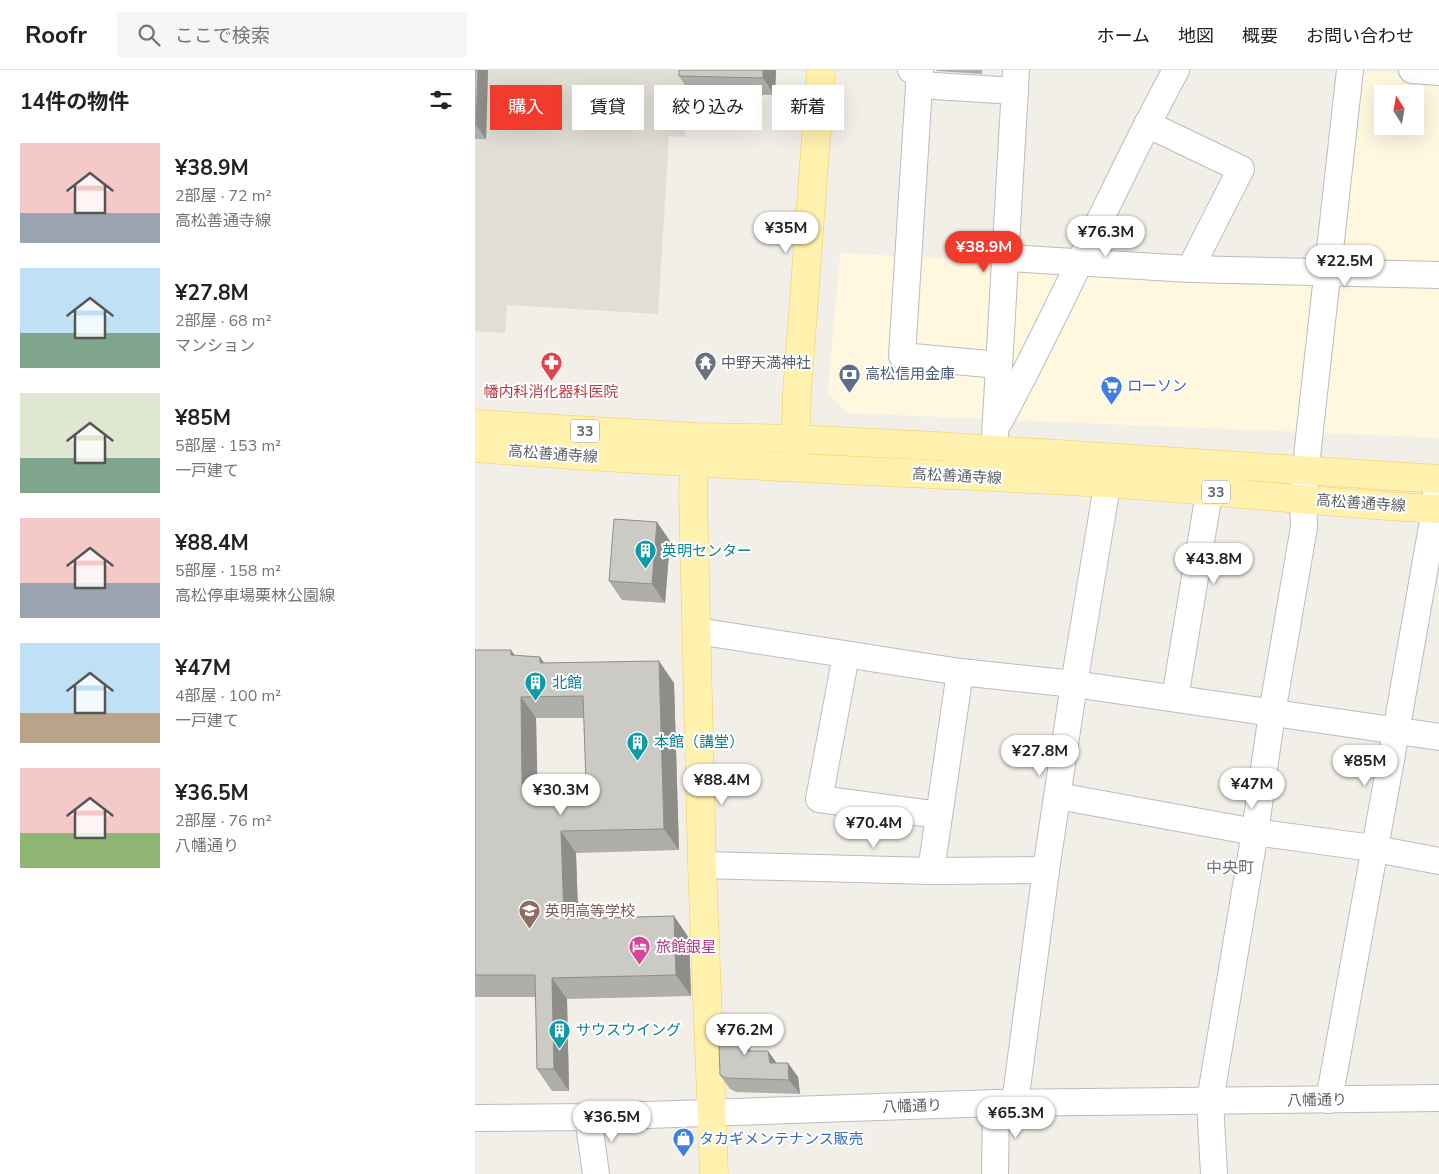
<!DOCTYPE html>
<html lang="ja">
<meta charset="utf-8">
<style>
:root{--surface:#fff;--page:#f6f6f6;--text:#222;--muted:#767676;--line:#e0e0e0;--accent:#f13c2d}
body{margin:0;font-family:"Nunito Sans","Noto Sans JP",sans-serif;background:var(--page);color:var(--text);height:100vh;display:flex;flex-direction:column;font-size:19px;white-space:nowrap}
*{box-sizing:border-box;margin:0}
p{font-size:16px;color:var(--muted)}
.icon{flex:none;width:28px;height:28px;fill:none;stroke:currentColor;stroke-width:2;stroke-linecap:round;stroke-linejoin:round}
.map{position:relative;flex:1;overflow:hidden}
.panel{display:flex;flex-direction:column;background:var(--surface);width:475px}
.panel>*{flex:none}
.guide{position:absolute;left:15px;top:15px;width:475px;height:45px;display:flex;gap:10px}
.needle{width:32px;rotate:349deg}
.controls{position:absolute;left:899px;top:15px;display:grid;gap:10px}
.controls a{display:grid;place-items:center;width:50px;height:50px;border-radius:0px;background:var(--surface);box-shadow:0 5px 20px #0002;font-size:25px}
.price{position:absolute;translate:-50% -42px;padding:0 11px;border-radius:18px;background:#fff;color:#222;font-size:16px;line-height:32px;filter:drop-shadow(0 1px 2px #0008)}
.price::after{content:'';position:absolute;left:50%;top:30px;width:15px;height:11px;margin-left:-8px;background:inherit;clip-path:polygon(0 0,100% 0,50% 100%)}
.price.selected{background:var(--accent);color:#fff}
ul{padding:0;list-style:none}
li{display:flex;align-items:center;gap:15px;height:125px;padding:0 20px}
li span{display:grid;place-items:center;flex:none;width:140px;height:100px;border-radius:0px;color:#555}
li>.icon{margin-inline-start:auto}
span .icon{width:60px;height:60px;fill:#fffc;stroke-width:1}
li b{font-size:21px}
h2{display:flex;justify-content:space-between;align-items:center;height:60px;padding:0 20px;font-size:21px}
.chip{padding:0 18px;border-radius:0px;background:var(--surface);box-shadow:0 5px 20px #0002;font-size:18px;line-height:45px}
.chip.selected{background:var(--accent);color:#fff}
header{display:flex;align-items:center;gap:30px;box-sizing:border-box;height:70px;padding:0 25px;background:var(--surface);border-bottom:1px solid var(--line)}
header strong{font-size:24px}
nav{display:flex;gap:28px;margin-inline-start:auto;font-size:18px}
.search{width:350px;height:45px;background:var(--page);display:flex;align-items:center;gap:12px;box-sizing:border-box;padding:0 18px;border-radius:0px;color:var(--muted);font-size:19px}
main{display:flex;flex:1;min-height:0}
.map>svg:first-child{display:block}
</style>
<header>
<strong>Roofr</strong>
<div class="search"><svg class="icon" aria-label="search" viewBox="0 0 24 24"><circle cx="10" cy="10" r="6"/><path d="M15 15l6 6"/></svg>ここで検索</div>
<nav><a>ホーム</a><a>地図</a><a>概要</a><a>お問い合わせ</a></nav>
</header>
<main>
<section class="panel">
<h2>14件の物件<svg class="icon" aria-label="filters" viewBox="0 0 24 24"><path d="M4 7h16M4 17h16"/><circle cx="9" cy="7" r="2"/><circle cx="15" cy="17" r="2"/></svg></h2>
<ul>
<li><span style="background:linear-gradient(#f6c9c9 70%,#9aa5b1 0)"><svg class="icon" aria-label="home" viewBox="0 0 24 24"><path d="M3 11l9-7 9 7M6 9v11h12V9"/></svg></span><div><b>¥38.9M</b><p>2部屋 · 72 m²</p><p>高松善通寺線</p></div></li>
<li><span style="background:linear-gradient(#bfe0f5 65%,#7fa58c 0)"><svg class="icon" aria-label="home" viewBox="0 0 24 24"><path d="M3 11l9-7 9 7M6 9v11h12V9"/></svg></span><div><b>¥27.8M</b><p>2部屋 · 68 m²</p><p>マンション</p></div></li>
<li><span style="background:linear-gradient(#dfe7d0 65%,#7fa58c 0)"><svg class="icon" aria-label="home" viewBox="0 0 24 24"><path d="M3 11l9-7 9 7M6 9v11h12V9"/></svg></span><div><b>¥85M</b><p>5部屋 · 153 m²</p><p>一戸建て</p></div></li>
<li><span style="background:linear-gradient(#f6c9c9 65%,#9aa5b1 0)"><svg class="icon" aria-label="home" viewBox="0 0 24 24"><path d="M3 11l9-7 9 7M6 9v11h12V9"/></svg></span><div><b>¥88.4M</b><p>5部屋 · 158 m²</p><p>高松停車場栗林公園線</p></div></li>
<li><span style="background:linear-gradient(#bfe0f5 70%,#b9a48a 0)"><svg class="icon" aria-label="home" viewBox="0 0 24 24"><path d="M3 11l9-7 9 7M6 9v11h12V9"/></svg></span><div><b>¥47M</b><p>4部屋 · 100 m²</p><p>一戸建て</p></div></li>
<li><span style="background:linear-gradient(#f6c9c9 65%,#8fb573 0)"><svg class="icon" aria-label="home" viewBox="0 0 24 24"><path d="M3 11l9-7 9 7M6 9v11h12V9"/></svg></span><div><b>¥36.5M</b><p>2部屋 · 76 m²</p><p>八幡通り</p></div></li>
</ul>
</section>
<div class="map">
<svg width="964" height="1104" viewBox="0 0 964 1104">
<rect width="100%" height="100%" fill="#f1efe7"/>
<g fill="#fff7de" fill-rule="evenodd">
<path d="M 889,1 L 964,6 L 964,196 L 865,194 L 882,8 ZM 908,24 L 940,24 L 940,56 L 908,56 Z"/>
<path d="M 365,183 L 866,208 L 964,212 L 964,368 L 372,343 L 353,323 Z"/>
</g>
<path fill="#e1ded5" d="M 0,0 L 212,0 L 210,67 L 194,66 L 183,244 L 32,235 L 30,263 L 0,261 Z"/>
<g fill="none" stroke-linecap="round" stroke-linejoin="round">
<defs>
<g id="minor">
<path d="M 436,0 L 445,1 L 427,286 L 523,295"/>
<path d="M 937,0 L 964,2"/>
<path d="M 444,15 L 540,21"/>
<path d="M 672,54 L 766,99 L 715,199"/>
<path d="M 531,188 L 715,199 L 964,205"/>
<path d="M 524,352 C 587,237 638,115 701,0"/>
<path d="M 518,401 L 541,0"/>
<path d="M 222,561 L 485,602 L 599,614 L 964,667"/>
<path d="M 371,585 L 344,729 L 464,745"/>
<path d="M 700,628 L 738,399"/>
<path d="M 583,726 L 780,762 L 890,777 L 964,791"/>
<path d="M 227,795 L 456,801 L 571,800"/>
<path d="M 456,801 L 485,602"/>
<path d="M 854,1030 L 921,662 L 960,439 L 962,409"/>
<path d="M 540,1033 L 571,800 L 599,614 L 636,392"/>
<path d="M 113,1047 L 121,1104"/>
<path d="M 0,1048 L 113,1047 L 521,1033 L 964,1028"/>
<path d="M 520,1104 L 521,1033"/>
<path d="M 739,1104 L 735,1031 L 780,762 L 797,643 L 829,457 L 828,429 L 833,377 L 875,0"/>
</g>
<g id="major">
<path d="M 0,354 L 221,367 L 321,369 L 460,376 L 964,409"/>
<path d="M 220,376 L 218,423 L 227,795 L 239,1104"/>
<path d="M 0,378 C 210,395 420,401 630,413 C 741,420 853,434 964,439"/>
<path d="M 320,388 L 322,323 L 346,0"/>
</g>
</defs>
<use href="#minor" stroke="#b9bdc1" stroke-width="28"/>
<use href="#major" stroke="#f8cb5a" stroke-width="29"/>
<use href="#minor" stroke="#fff" stroke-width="26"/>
<use href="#major" stroke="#fff2ae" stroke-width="28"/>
</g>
<g fill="#afaea9" fill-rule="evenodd">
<path d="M 0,0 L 13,0 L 11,69 L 0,69 Z"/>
<path d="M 204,0 L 301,0 L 300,25 L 216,24 L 204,6 Z"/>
<path d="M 461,0 L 507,0 L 507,4 L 462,1 Z"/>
<path d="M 195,471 L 190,533 L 147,530 L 134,511 Z"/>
<path d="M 0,580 L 40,586 L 65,587 L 69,593 L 199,613 L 204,780 L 101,783 L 103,848 L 214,868 L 216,926 L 92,929 L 94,1021 L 77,1021 L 62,999 L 61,927 L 0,927 ZM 61,648 L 109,648 L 111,713 L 62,714 Z"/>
<path d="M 272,960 L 275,981 L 293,981 L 301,993 L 313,993 L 323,1007 L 325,1024 L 261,1022 L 255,1019 L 245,1005 Z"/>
</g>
<g fill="#8f8d89">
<path d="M 3,0 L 13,0 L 11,69 L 1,55 Z"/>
<path d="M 288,0 L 301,0 L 300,25 L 288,8 Z"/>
<path d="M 182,452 L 195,471 L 190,533 L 177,514 Z"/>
<path d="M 36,580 L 51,601 L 36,585 Z"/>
<path d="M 65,587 L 80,609 L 65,593 Z"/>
<path d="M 184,591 L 199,613 L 204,780 L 189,759 Z"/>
<path d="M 46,627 L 61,648 L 63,736 L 47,714 Z"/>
<path d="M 86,761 L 101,783 L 104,870 L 89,849 Z"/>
<path d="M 199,846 L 214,868 L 216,926 L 201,905 Z"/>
<path d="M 77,908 L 92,929 L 94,1021 L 79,999 Z"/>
<path d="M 262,946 L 272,960 L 277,996 L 267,981 Z"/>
<path d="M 293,981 L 303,995 L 295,993 Z"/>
<path d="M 313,993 L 323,1007 L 325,1024 L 314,1010 Z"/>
</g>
<g fill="#cccac4" stroke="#8f8d89" fill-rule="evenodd">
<path d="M 0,0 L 3,0 L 1,55 L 0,55 Z"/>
<path d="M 204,0 L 288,0 L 288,8 L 204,6 Z"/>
<path d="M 139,449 L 182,452 L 177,514 L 134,511 Z"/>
<path d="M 0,580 L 36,580 L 36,585 L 65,587 L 65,593 L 184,591 L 189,759 L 86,761 L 89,849 L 199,846 L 201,905 L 77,908 L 79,999 L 62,999 L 60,905 L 0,905 ZM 108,626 L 111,713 L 47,714 L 46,627 Z"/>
<path d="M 243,946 L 262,946 L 267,981 L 293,981 L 295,993 L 313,993 L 314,1010 L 251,1008 L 245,1005 Z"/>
</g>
<defs>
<symbol id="pharmacy-pin" viewBox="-11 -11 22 30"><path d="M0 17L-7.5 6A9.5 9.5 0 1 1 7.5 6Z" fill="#e0444e" stroke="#fff"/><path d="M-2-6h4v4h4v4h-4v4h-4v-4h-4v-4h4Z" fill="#fff"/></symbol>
<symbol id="temple-pin" viewBox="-11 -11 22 30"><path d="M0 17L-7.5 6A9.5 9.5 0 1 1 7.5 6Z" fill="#6b7280" stroke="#fff"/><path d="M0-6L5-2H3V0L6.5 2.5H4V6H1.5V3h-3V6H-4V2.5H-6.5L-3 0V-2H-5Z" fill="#fff"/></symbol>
<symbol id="bank-pin" viewBox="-11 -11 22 30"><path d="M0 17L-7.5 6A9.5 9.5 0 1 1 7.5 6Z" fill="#5c6f8a" stroke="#fff"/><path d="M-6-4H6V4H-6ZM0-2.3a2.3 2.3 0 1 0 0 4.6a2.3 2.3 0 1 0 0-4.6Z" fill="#fff"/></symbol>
<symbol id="supermarket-pin" viewBox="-11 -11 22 30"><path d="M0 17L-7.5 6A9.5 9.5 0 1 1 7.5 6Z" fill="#3f7fe0" stroke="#fff"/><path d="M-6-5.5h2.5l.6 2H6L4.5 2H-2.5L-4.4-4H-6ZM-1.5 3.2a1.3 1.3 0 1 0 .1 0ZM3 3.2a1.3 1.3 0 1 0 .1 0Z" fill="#fff"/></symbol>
<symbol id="building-pin" viewBox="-11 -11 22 30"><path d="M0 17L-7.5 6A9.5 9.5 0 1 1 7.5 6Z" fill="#0f9aa8" stroke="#fff"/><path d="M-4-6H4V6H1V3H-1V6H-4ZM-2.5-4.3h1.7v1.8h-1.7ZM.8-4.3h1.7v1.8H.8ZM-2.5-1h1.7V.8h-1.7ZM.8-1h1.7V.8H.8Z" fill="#fff"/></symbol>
<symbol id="school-pin" viewBox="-11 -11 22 30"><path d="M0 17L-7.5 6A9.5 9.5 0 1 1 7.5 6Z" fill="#8d6e63" stroke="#fff"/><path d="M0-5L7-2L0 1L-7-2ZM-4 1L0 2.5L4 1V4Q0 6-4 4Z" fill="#fff"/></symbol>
<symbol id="hotel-pin" viewBox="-11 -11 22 30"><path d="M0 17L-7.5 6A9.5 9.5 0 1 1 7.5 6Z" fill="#d1479c" stroke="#fff"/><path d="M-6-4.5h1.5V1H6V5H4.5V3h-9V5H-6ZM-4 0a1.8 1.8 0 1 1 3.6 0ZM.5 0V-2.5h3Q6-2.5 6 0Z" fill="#fff"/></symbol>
<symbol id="shop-pin" viewBox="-11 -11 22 30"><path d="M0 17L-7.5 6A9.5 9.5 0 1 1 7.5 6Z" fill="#3f7fe0" stroke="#fff"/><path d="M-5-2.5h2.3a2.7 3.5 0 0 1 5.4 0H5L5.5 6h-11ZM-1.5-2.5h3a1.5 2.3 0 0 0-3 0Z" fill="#fff"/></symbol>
</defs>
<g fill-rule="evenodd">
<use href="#pharmacy-pin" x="64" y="280" width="25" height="34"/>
<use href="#temple-pin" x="218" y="280" width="25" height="34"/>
<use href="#bank-pin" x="362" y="292" width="25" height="34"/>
<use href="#supermarket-pin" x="624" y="304" width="25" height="34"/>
<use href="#building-pin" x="158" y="468" width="25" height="34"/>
<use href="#building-pin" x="48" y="600" width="25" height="34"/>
<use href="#building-pin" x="150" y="660" width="25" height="34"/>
<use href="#school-pin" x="42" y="828" width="25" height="34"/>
<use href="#hotel-pin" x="152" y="864" width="25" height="34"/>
<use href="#building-pin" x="72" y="948" width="25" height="34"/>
<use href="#shop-pin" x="196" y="1056" width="25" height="34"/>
</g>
<g text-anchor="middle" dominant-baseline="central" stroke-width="4" stroke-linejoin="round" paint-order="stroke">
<g fill="#fff" stroke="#8e9295" stroke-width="1">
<rect x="96" y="349.5" width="28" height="23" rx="4"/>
<rect x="727" y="410.5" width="28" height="23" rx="4"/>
</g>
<g font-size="14" font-weight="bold" fill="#5e6368">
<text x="110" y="361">33</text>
<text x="741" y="422">33</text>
</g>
<g font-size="15" fill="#5b616d" stroke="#fff" text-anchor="start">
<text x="246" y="293">中野天満神社</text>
</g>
<g font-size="15" fill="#4e5e75" stroke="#fff" text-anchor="start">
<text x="390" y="304">高松信用金庫</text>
</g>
<g font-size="15" fill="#366cbe" stroke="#fff" text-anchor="start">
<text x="652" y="316">ローソン</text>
<text x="224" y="1069">タカギメンテナンス販売</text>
</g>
<g font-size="15" fill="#be3a42" stroke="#fff">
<text x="76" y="322">幡内科消化器科医院</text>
</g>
<g font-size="15" fill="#5e6368" stroke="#fff">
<text transform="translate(78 384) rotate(4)">高松善通寺線</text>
<text transform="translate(482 406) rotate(3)">高松善通寺線</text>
<text transform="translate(886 433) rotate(4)">高松善通寺線</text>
<text transform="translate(842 1030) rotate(-1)">八幡通り</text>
<text transform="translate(437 1036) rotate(-2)">八幡通り</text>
</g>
<g font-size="15" fill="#0d838f" stroke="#fff" text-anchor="start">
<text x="187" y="481">英明センター</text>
<text x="77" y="613">北館</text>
<text x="179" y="672">本館（講堂）</text>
<text x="101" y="960">サウスウイング</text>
</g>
<g font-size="15" fill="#785e54" stroke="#fff" text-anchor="start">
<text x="70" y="841">英明高等学校</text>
</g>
<g font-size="15" fill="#b23c85" stroke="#fff" text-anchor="start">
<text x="181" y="877">旅館銀星</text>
</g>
<g font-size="16" fill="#6f757a" stroke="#fff">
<text x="755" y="798">中央町</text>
</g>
</g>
</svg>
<div class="controls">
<a><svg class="needle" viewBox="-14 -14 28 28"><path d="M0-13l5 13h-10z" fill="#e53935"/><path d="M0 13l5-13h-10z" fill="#767676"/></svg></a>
</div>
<b class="price" style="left:311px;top:184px">¥35M</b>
<b class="price" style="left:631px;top:188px">¥76.3M</b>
<b class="price selected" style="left:509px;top:203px">¥38.9M</b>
<b class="price" style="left:870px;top:217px">¥22.5M</b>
<b class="price" style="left:739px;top:515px">¥43.8M</b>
<b class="price" style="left:565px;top:707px">¥27.8M</b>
<b class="price" style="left:890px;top:717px">¥85M</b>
<b class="price" style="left:247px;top:736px">¥88.4M</b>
<b class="price" style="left:777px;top:740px">¥47M</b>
<b class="price" style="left:86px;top:746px">¥30.3M</b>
<b class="price" style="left:399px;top:779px">¥70.4M</b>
<b class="price" style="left:270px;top:986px">¥76.2M</b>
<b class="price" style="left:541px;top:1069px">¥65.3M</b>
<b class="price" style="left:137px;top:1073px">¥36.5M</b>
<div class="guide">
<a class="chip selected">購入</a>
<a class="chip">賃貸</a>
<a class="chip">絞り込み</a>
<a class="chip">新着</a>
</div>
</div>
</main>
